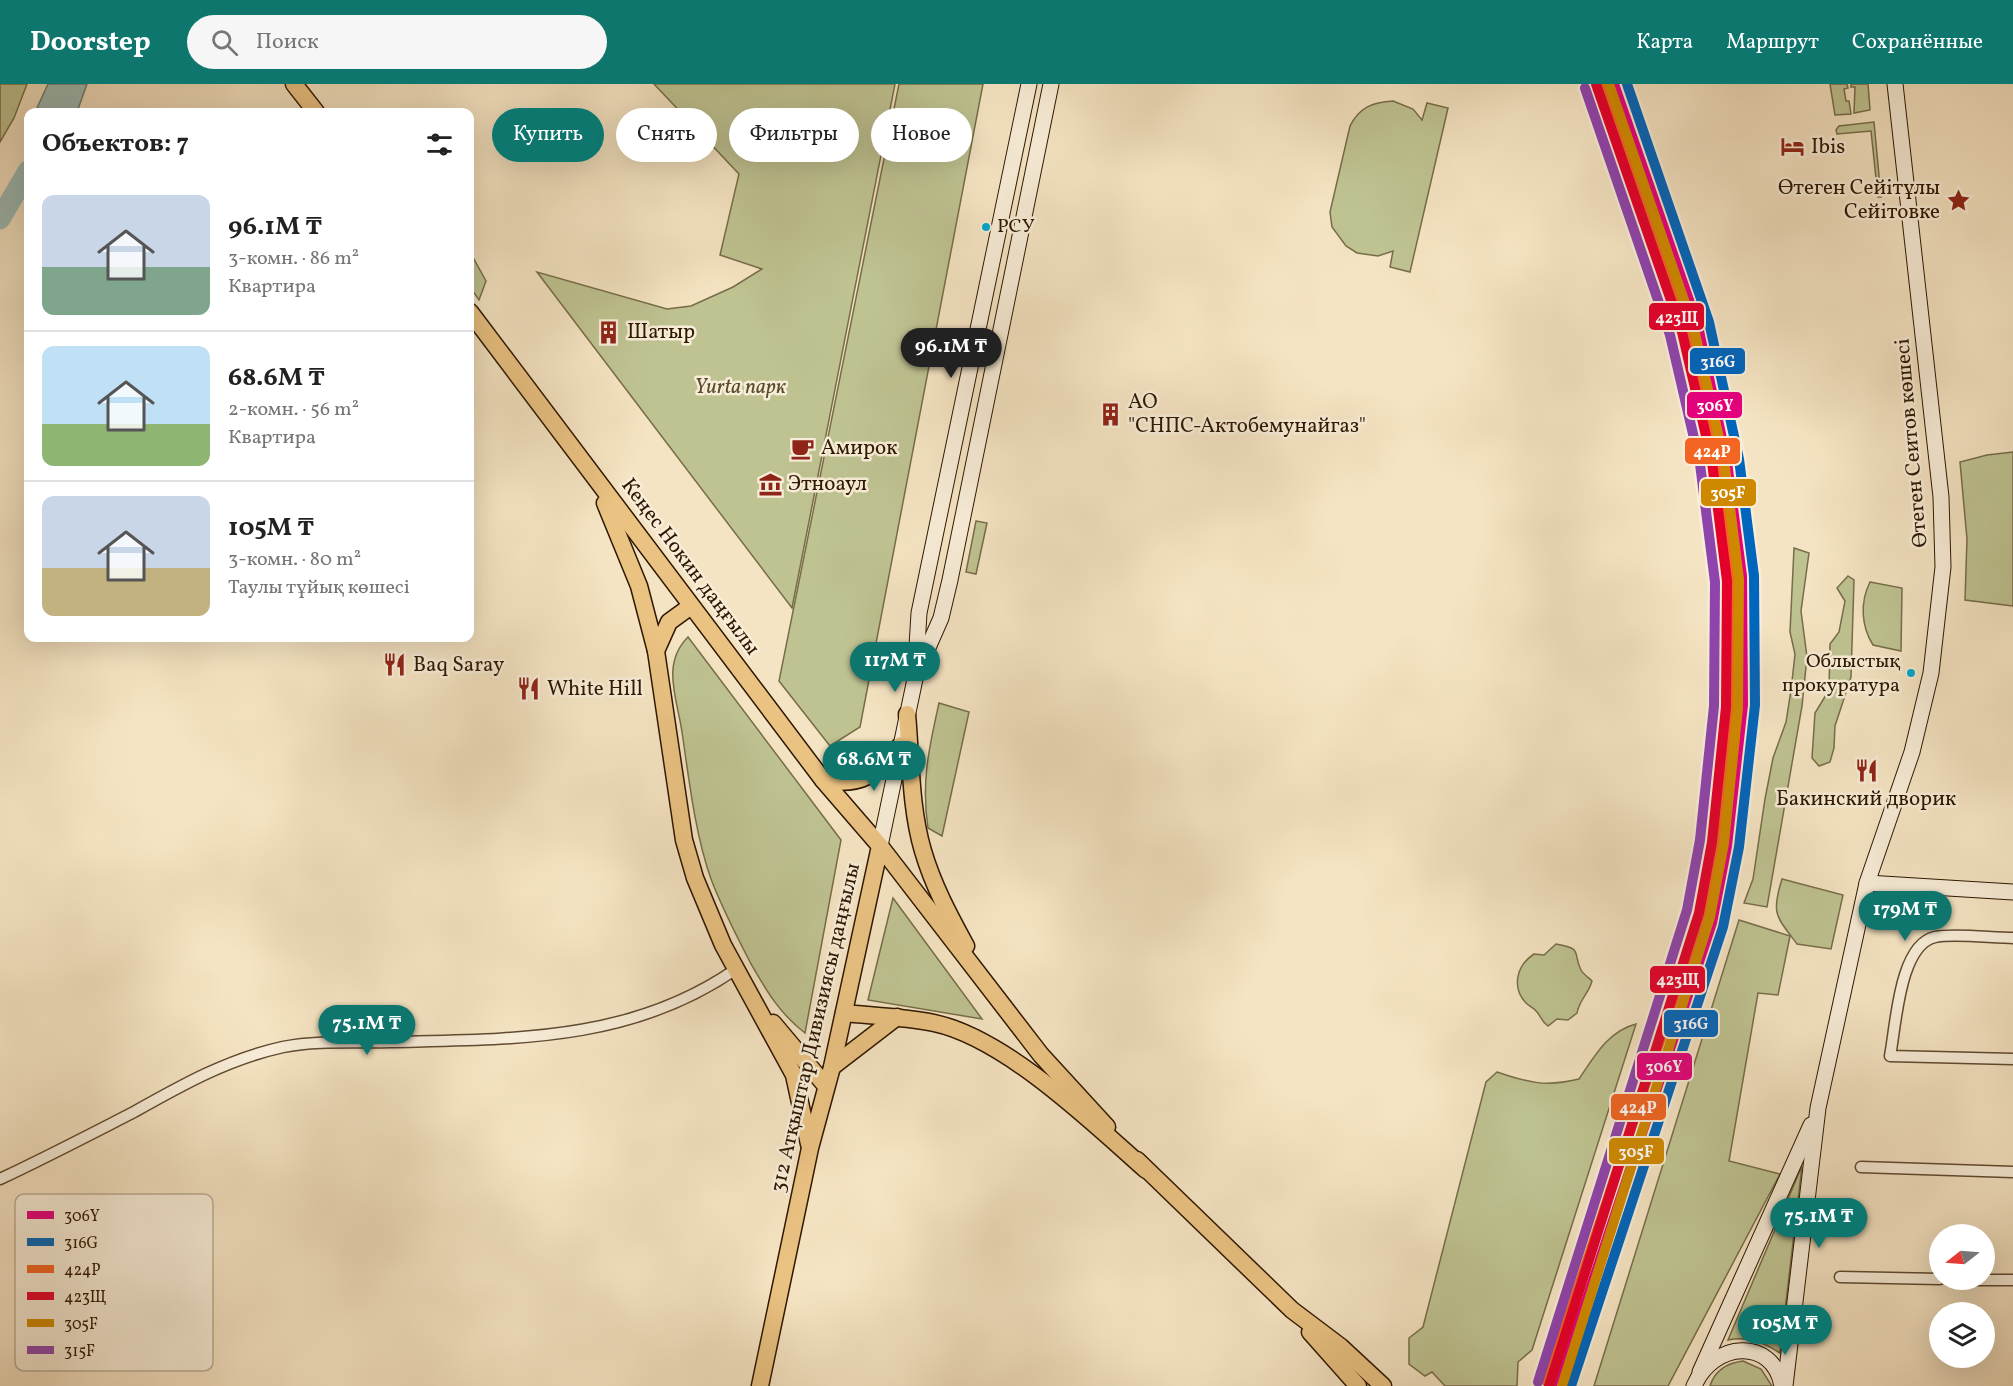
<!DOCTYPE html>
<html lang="ru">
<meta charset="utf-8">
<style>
:root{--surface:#fff;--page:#f6f6f6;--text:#222;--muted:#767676;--line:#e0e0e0;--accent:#0f766e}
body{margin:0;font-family:Vollkorn,serif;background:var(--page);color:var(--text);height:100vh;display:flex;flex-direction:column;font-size:22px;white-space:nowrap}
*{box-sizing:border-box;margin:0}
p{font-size:20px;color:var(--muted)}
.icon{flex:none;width:33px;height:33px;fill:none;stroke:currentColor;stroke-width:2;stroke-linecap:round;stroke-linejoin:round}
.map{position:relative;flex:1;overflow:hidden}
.sheet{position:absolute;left:24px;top:24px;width:450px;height:534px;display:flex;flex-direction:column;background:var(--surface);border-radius:12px;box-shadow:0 6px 24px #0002}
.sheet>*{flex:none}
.hud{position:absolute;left:492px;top:24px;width:570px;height:54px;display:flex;gap:12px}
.needle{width:39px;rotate:253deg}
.fabs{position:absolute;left:1929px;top:1140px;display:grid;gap:12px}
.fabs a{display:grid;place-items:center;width:66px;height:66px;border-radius:50%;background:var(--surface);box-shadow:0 6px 24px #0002;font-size:30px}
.price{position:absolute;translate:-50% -51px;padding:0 14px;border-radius:21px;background:var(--accent);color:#fff;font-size:20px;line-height:39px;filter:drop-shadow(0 2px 3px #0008)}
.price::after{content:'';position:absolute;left:50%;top:36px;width:18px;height:14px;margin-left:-9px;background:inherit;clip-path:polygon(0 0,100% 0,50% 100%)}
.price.on{background:#222;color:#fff}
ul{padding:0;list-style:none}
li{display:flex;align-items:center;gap:18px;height:150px;padding:0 18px}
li+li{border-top:2px solid var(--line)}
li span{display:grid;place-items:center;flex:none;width:168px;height:120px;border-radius:12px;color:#555}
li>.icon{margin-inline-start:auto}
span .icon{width:72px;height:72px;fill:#fffc;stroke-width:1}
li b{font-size:26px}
h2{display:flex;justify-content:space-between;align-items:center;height:72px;padding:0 18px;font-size:26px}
.pill{padding:0 21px;border-radius:27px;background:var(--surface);box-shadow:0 6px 24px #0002;font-size:21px;line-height:54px}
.pill.on{background:var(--accent);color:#fff}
header{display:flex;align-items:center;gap:36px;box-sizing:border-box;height:84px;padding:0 30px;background:var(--accent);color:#fff}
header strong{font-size:28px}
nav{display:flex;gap:33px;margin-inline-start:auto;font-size:21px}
.search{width:420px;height:54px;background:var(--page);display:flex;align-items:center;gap:15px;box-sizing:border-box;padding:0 21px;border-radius:33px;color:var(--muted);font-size:22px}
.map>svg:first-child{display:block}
</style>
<header>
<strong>Doorstep</strong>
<div class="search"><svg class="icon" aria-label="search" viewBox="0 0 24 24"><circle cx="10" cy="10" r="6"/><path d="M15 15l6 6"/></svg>Поиск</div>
<nav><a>Карта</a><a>Маршрут</a><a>Сохранённые</a></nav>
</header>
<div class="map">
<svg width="2013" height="1302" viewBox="0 0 2013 1302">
<rect width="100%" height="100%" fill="#f5e4c3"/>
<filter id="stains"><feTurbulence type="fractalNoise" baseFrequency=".00333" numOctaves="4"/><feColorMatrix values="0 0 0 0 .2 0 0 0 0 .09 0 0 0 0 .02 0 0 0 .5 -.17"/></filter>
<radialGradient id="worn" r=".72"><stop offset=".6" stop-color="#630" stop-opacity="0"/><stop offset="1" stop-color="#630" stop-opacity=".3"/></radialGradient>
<g fill="#bfc392" stroke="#766d49" stroke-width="1.5">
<path d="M 0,0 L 27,0 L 14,34 L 0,58 Z"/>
<path d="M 654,0 L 895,0 L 792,524 L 537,188 L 667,225 L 691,222 L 733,203 L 762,185 L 720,171 L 739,90 Z"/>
<path d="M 899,0 L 983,0 L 860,643 L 830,662 L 779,597 Z"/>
<path d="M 1830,0 L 1847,0 L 1848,4 L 1844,5 L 1846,17 L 1849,17 L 1851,30 L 1835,31 Z"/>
<path d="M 1851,0 L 1868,0 L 1870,26 L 1854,29 L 1855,3 L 1851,3 Z"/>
<path d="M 1393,17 L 1413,25 L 1422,36 L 1427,19 L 1448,24 L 1410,188 L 1390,183 L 1393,167 L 1378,172 L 1357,169 L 1346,162 L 1332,143 L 1330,128 L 1350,42 C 1359,24 1372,18 1393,17 Z"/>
<path d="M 1874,38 L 1881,113 L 1878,113 L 1871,47 L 1837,50 L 1836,46 L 1839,42 Z"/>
<path d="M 470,168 L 486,197 L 479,216 L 470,203 Z"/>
<path d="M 2013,368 L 2013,522 L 1965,516 L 1967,455 L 1960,378 L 1987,371 Z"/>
<path d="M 976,437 L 987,439 L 976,490 L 966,488 Z"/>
<path d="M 1794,464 L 1809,469 L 1801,527 L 1807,573 L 1802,622 L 1767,823 L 1744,819 L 1753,795 L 1765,715 L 1773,674 L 1786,638 L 1791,606 L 1795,570 L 1790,548 Z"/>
<path d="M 1848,492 L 1854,496 L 1851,593 L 1835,642 L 1834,664 L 1830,678 L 1819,682 L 1812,674 L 1815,629 L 1829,606 L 1830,560 L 1839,548 L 1845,517 L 1837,504 Z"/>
<path d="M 1870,498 L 1902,504 L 1901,567 L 1873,561 C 1861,542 1860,518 1870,498 Z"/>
<path d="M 688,553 L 841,756 L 805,949 C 779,929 766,906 750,878 C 736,851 722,824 711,795 C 695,750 689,695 682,648 C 677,614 661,580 688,553 Z"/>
<path d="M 939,619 L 969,628 L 942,752 L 928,744 C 921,698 929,664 939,619 Z"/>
<path d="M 1782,795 L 1843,811 L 1831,865 L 1797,860 C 1776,832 1771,830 1782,795 Z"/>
<path d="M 893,814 L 982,935 L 868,916 Z"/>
<path d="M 1739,836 L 1790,852 L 1778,911 L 1758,909 L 1729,1077 L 1780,1090 L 1668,1302 L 1594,1302 Z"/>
<path d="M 1556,860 C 1584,865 1572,868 1581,886 C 1583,890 1589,894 1592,897 C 1589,909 1579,916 1577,929 L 1568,936 L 1557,935 L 1548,942 C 1541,937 1542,934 1537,928 C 1534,924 1529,922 1526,919 C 1511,903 1517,881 1534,870 L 1544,871 Z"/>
<path d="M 1636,940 L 1532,1266 L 1518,1278 L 1517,1302 L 1445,1302 L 1432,1288 L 1425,1292 L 1409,1280 L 1409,1254 L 1423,1243 L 1486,998 L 1497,988 C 1529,999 1546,1003 1579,995 C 1594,973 1608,947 1636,940 Z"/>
<path d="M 1802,1082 L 1780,1269 C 1763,1258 1748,1252 1728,1256 Z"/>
<path d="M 1743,1277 L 1761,1285 L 1772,1302 L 1710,1302 C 1715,1286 1727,1279 1743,1277 Z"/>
</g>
<path fill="#9dbeb8" stroke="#717b6e" stroke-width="1.5" d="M 48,0 L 87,0 L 77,28 L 45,28 L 37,24 Z"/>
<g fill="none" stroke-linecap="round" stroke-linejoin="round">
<path stroke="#9dbeb8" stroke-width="21" d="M 0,135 L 28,87"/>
<defs>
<g id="minor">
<path d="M 2013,854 C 1993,854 1953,849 1935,853 C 1899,861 1896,942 1890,972 L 2013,975"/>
<path d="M 1861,1083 L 2013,1088"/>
<path d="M 0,1095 C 45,1074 89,1051 134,1028 C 182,1001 228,975 283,963 C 318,956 355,959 391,958 C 513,955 631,958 736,885"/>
<path d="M 1840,1193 L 1940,1195"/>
<path d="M 1968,1196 L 2013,1196"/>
</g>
<g id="secondary">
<path d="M 919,584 L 941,534 L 950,496 L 1051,0"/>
<path d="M 880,762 L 915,595 L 919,529 L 1029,0"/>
<path d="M 1867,799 L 2013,808"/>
<path d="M 1700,1288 L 1811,1041"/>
<path d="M 1694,1302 C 1713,1257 1773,1253 1782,1302"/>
<path d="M 1785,1302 L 1818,1024 L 1867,799 L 1912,668 L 1931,589 L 1943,483 L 1941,413 L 1895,0"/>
</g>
<g id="primary">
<path d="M 907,630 C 911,674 910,723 923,767 C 933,801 949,831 966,862"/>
<path d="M 880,762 L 1041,971 L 1107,1043"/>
<path d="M 1137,1076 L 1292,1226 L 1341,1263 L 1383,1302"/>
<path d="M 1310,1248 L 1358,1302"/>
</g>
<g id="trunk">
<path d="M 294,0 L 316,28"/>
<path d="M 470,228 L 823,696 L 880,762 L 832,983 L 810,1064 L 760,1302"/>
<path d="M 605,419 L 639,502 L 656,567 L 684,756 L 695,794 L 723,861 L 794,991 L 809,1060"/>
<path d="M 656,567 L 669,538 L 691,522"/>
<path d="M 823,696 C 864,703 875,690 901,661"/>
<path d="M 844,929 C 874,932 905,933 934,939 C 1005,954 1092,1038 1146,1086"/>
<path d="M 773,939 L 826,1002"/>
<path d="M 832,983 L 897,933"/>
</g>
</defs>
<use href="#minor" stroke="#604a31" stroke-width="13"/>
<use href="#secondary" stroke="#2e1700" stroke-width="17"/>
<use href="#primary" stroke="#2e1700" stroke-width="19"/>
<use href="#trunk" stroke="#2e1700" stroke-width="19"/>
<use href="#minor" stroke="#f8edd8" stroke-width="10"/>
<use href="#secondary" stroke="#f8edd8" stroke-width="15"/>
<use href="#primary" stroke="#eac282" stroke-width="16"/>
<use href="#trunk" stroke="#eac282" stroke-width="16"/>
<defs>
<path id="rail-1" d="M 1558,1302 L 1712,839 L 1727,762 L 1743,621 L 1742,492 L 1727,378 L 1698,242 L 1614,0"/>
<path id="rail-2" d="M 1571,1302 L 1723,843 L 1739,763 L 1755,621 L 1754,492 L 1739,375 L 1709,238 L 1627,0"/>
<path id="rail-3" d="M 1547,1298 L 1700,836 L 1715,760 L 1731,620 L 1730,493 L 1715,380 L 1686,245 L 1603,4"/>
<path id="rail-4" d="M 1549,1302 L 1699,829 L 1712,758 L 1726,623 L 1727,497 L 1712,378 L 1682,248 L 1596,0"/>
<path id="rail-5" d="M 1562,1302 L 1710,833 L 1724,759 L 1738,624 L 1739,495 L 1724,375 L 1694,245 L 1609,0"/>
<path id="rail-6" d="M 1538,1298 L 1687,826 L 1700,756 L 1714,622 L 1715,498 L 1700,380 L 1670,251 L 1585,4"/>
</defs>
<use href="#rail-1" stroke="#f8edd8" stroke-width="15"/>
<use href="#rail-2" stroke="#f8edd8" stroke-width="15"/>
<use href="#rail-3" stroke="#f8edd8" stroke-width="15"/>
<use href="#rail-4" stroke="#f8edd8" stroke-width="15"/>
<use href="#rail-5" stroke="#f8edd8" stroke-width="15"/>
<use href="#rail-6" stroke="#f8edd8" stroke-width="15"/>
<use href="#rail-1" stroke="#e5007d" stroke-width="10"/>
<use href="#rail-2" stroke="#0065bd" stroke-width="10"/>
<use href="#rail-3" stroke="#f26522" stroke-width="10"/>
<use href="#rail-4" stroke="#e4002b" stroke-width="10"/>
<use href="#rail-5" stroke="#cf8900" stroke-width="10"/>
<use href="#rail-6" stroke="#8e44ad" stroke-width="10"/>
</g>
<defs>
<symbol id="hotel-bare" viewBox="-9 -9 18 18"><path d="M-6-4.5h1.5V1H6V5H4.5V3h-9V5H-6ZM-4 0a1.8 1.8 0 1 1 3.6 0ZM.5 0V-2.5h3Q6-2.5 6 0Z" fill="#8f2418" stroke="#f8edd8" stroke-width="2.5" paint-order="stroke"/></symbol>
<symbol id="sight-bare" viewBox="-9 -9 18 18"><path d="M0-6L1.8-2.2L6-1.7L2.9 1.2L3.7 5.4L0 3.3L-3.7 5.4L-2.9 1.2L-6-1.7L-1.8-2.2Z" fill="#8f2418" stroke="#f8edd8" stroke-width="2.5" paint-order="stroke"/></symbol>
<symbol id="building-bare" viewBox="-9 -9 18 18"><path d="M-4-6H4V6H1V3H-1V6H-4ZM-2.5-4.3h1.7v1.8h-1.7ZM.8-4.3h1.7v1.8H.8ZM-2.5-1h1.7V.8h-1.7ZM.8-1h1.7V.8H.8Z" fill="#8f2418" stroke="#f8edd8" stroke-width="2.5" paint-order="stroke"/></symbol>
<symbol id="cafe-bare" viewBox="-9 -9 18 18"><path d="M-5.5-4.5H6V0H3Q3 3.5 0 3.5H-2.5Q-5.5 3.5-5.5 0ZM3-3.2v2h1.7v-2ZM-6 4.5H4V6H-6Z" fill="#8f2418" stroke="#f8edd8" stroke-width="2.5" paint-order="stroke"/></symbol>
<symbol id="museum-bare" viewBox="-9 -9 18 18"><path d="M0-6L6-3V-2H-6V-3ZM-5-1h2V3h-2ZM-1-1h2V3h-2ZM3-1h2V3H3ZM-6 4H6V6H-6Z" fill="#8f2418" stroke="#f8edd8" stroke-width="2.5" paint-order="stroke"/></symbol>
<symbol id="restaurant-bare" viewBox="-9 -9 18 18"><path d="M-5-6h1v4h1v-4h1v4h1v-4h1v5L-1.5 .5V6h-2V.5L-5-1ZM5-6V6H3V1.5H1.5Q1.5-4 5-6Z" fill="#8f2418" stroke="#f8edd8" stroke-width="2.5" paint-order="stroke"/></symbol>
</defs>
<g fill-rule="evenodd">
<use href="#hotel-bare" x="1776" y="46" width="33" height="33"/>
<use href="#sight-bare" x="1942" y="100" width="33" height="33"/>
<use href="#building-bare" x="592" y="232" width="33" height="33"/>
<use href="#building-bare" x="1094" y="314" width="33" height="33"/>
<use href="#cafe-bare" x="786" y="348" width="33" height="33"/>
<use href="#museum-bare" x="754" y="384" width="33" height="33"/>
<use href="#restaurant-bare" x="378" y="564" width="33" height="33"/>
<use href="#restaurant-bare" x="512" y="588" width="33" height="33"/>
<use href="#restaurant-bare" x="1850" y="670" width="33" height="33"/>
</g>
<g fill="#00a9ce" stroke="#f8edd8" stroke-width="2">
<circle cx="986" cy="143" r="5"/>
<circle cx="1911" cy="589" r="5"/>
</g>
<g text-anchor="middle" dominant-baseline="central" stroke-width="5" stroke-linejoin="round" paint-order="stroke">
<g font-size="20" fill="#2e1700" stroke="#f8edd8" text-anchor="start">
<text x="997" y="143">РСУ</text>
<text x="1900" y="578" text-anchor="end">Облыстық<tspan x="1900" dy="24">прокуратура</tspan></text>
</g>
<g font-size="21" fill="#2e1700" stroke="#f8edd8" text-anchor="start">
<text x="1811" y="63">Ibis</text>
<text x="1940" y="104" text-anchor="end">Өтеген Сейітұлы<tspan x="1940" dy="24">Сейітовке</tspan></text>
<text x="627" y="248">Шатыр</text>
<text x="1128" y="318">АО<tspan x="1128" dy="24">"СНПС-Актобемунайгаз"</tspan></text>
<text x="821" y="364">Амирок</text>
<text x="788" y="400">Этноаул</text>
<text x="413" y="581">Baq Saray</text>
<text x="547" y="605">White Hill</text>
<text x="1866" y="715" text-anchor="middle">Бакинский дворик</text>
</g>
<g font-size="21" font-style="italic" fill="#5a4b2c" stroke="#f8edd8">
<text x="740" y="303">Yurta парк</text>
</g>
<g font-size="21" fill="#2e1700" stroke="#f8edd8">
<text transform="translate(1912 359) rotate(-95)">Өтеген Сеитов көшесі</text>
<text transform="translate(690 483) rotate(53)">Кеңес Нокин даңғылы</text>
<text transform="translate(816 944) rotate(-77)">312 Атқыштар Дивизиясы даңғылы</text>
</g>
</g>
<rect x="15" y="1110" width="198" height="177" rx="9" fill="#f8edd8" stroke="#bbad97" stroke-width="1.5"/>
<rect x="27" y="1127" width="27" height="8" fill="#e5007d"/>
<rect x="27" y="1154" width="27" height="8" fill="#0065bd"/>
<rect x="27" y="1181" width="27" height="8" fill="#f26522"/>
<rect x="27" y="1208" width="27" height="8" fill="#e4002b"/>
<rect x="27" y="1235" width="27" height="8" fill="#cf8900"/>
<rect x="27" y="1262" width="27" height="8" fill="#8e44ad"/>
<g font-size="16" fill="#2e1700">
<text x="64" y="1137">306Y</text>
<text x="64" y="1164">316G</text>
<text x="64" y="1191">424Р</text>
<text x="64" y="1218">423Щ</text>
<text x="64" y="1245">305F</text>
<text x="64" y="1272">315F</text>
</g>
<g stroke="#f8edd8" stroke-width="2">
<rect x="1648" y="218" width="57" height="29" rx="6" fill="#e4002b"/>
<rect x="1689" y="263" width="57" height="28" rx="6" fill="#0065bd"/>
<rect x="1686" y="307" width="57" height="28" rx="6" fill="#e5007d"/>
<rect x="1684" y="353" width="57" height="28" rx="6" fill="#f26522"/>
<rect x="1700" y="394" width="57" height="29" rx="6" fill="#cf8900"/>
<rect x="1649" y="881" width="57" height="29" rx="6" fill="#e4002b"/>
<rect x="1663" y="925" width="56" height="29" rx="6" fill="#0065bd"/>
<rect x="1636" y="968" width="57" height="29" rx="6" fill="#e5007d"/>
<rect x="1610" y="1009" width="57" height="28" rx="6" fill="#f26522"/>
<rect x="1608" y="1053" width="57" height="28" rx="6" fill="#cf8900"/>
</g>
<g font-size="16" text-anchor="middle" font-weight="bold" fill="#fff">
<text x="1677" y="239">423Щ</text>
<text x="1718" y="283">316G</text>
<text x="1715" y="327">306Y</text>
<text x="1712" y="373">424Р</text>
<text x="1728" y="414">305F</text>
<text x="1678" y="901">423Щ</text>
<text x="1691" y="945">316G</text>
<text x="1664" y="988">306Y</text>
<text x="1638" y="1029">424Р</text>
<text x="1636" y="1073">305F</text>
</g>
<rect width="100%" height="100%" filter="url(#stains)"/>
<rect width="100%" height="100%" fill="url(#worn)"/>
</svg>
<div class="fabs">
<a><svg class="needle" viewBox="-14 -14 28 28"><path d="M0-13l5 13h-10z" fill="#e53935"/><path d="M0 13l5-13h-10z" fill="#767676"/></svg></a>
<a><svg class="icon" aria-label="layers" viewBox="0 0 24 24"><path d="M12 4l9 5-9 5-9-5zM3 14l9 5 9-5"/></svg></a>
</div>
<b class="price on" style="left:951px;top:295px">96.1M ₸</b>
<b class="price" style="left:895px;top:609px">117M ₸</b>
<b class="price" style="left:874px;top:708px">68.6M ₸</b>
<b class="price" style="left:1905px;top:858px">179M ₸</b>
<b class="price" style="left:367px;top:972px">75.1M ₸</b>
<b class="price" style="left:1819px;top:1165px">75.1M ₸</b>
<b class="price" style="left:1785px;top:1272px">105M ₸</b>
<div class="hud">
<a class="pill on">Купить</a>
<a class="pill">Снять</a>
<a class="pill">Фильтры</a>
<a class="pill">Новое</a>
</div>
<section class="sheet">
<h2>Объектов: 7<svg class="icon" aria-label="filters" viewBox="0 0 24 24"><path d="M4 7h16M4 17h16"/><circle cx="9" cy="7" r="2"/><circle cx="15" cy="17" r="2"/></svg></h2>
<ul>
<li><span style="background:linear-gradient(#c9d6e8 60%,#7fa58c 0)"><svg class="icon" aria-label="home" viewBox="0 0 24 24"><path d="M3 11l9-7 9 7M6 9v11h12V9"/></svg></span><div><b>96.1M ₸</b><p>3-комн. · 86 m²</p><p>Квартира</p></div></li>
<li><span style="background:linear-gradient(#bfe0f5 65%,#8fb573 0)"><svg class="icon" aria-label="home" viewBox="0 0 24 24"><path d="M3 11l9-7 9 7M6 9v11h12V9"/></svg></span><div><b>68.6M ₸</b><p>2-комн. · 56 m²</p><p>Квартира</p></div></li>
<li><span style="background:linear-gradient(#c9d6e8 60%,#c2b280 0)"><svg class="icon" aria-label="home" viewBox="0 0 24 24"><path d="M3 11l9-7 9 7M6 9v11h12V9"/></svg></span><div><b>105M ₸</b><p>3-комн. · 80 m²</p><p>Таулы тұйық көшесі</p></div></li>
</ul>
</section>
</div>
